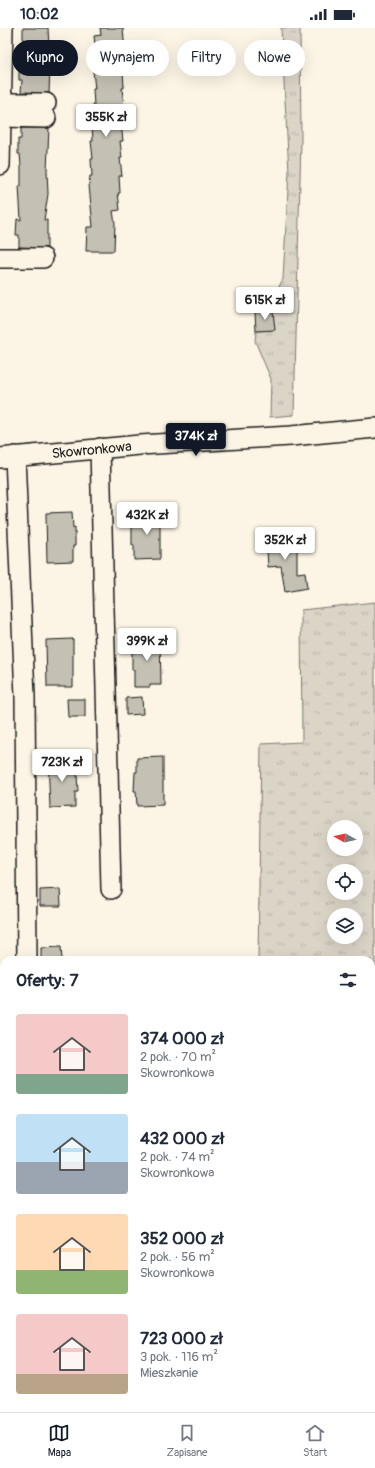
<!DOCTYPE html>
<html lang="pl">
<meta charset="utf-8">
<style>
:root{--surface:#fff;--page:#f2f2f3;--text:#1f2937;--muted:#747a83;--line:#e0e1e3;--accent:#111827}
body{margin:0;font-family:Pangolin,sans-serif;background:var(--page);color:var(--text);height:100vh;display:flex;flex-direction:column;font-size:15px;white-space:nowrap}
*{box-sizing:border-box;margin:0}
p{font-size:13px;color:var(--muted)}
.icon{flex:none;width:22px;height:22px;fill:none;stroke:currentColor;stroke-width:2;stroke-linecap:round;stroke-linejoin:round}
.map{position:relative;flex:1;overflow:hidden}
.drawer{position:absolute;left:0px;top:928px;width:375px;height:456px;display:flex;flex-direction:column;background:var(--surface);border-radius:12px 12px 0 0;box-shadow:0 4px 16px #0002}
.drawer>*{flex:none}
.top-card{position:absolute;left:12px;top:12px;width:351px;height:36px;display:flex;gap:8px}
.needle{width:26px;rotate:278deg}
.buttons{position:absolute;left:327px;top:792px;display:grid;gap:8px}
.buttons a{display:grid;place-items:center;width:36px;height:36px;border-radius:50%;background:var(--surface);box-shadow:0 4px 16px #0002;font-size:20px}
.price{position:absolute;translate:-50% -34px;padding:0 9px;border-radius:4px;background:#fff;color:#222;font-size:13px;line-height:26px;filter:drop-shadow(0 1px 2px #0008)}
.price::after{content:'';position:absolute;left:50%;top:24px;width:12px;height:9px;margin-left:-6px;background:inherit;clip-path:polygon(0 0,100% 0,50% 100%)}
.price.on{background:var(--accent);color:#fff}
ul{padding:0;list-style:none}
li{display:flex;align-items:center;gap:12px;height:100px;padding:0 16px}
li span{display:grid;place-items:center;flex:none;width:112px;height:80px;border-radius:4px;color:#555}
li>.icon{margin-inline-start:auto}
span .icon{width:48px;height:48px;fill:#fffc;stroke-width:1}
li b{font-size:17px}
h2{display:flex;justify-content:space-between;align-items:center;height:48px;padding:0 16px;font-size:17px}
.chip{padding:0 14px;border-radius:18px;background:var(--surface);box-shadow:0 4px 16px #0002;font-size:14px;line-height:36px}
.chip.on{background:var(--accent);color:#fff}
.status{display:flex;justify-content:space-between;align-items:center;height:28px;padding:0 20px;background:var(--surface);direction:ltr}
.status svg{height:11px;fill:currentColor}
.tabs{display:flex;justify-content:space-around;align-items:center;height:56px;border-top:1px solid var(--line);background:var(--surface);font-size:11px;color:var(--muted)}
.tabs a{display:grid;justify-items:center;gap:2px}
.tabs .on{color:var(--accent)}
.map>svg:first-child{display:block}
</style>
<div class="status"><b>10:02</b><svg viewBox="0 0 49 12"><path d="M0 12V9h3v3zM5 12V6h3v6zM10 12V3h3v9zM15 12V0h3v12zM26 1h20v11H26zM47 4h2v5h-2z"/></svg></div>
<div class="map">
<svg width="375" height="1384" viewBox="0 0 375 1384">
<defs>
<pattern id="grass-tufts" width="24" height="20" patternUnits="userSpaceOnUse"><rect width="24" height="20" fill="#dbd5c8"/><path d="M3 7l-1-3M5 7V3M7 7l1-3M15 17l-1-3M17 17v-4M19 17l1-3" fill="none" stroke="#bbb6ab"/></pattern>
<pattern id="forest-firs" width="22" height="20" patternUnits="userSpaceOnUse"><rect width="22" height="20" fill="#dbd5c8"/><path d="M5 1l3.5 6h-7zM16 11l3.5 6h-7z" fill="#bbb6ab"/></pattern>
</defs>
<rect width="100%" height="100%" fill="#fcf5e5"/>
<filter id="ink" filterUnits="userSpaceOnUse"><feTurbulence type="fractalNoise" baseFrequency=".025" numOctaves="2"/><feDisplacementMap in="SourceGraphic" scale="8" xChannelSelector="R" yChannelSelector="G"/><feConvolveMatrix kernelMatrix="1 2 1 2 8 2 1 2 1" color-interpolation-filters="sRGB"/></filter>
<g filter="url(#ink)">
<g fill="url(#grass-tufts)" stroke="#7c7872" fill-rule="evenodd">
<path d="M 281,0 L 300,0 L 301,112 L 294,387 L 270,389 L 271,351 L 255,313 L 256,303 L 274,302 L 273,283 L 275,266 L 283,251 L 289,144 Z"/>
<path d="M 375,574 L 375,1116 L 371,1116 L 371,932 L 258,932 L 261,716 L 302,714 L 301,582 ZM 334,799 L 356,799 L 356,821 L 334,821 ZM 334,843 L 356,843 L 356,865 L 334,865 ZM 334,887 L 356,887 L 356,909 L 334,909 Z"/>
</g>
<path fill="url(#forest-firs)" stroke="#7c7872" d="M 375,1109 L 375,1384 L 0,1384 L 0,1212 L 4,1211 L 4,1380 L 371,1380 L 371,1110 Z"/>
<g fill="#c4c0b3" stroke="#1c1c1c">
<path d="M 23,0 L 48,0 L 50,36 L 49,65 L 21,64 L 22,52 L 19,52 L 19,37 L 21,37 L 23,23 Z"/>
<path d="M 100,0 L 123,0 L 125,25 L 123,25 L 125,43 L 123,43 L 124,60 L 122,60 L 124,78 L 122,78 L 123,95 L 121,95 L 123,113 L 120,113 L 122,130 L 120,130 L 122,148 L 119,148 L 120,165 L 118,165 L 120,182 L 113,183 L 115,195 L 114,223 L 86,223 L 87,199 L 93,199 L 89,157 L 90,148 L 92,148 L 91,131 L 93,131 L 91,113 L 93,113 L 92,96 L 94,96 L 92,78 L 94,78 L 93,61 L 95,61 L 93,43 L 96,43 L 94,26 L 96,26 L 94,8 L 101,7 Z"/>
<path d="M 21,100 L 49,100 L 47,142 L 48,166 L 44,192 L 47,192 L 47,220 L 19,219 L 19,207 L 16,207 L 17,191 L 21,192 L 19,158 L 21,158 L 21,138 L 20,126 L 18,126 L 18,111 L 21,111 Z"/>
<path d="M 273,283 L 275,302 L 256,303 L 255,284 Z"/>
<path d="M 160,483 L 160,531 L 134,532 L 134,517 L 132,517 L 132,498 L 135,498 L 134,484 Z"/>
<path d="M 72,484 L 73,500 L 75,499 L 75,518 L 73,518 L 73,533 L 47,534 L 46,485 Z"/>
<path d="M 290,505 L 291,517 L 297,516 L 297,545 L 305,544 L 307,560 L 285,564 L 281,538 L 268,539 L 266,506 Z"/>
<path d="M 135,609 L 160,609 L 161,657 L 150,657 L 150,659 L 134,659 L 134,642 L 132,642 L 132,624 L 135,624 Z"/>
<path d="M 73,611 L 73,659 L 47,659 L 46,612 Z"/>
<path d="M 142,669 L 143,686 L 126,687 L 126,670 Z"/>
<path d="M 67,671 L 85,671 L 85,689 L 68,689 Z"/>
<path d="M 163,729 L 163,777 L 137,778 L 136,763 L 134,763 L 135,744 L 137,744 L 137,730 Z"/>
<path d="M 75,731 L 75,746 L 77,746 L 78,764 L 75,764 L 75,779 L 50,780 L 48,732 Z"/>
<path d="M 60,861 L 61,878 L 40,878 L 40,862 Z"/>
<path d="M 61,919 L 62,932 L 41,932 L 41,920 Z"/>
</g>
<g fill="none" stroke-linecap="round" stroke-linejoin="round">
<defs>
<g id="minor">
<path d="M 1,75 L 46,75"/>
<path d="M 1,89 L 46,90"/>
<path d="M 0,137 L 3,0"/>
<path d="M 0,230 L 43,230"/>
<path d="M 100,420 L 111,861"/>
<path d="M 15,428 L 25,668 L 27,932"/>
<path id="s1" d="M 0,430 L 140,417 L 291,408 L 375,400"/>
<path d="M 0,1000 L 4,1000"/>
</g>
</defs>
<use href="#minor" stroke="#1c1c1c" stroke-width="22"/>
<use href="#minor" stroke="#fcf5e5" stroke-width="19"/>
</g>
</g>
<g text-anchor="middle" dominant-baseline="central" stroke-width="4" stroke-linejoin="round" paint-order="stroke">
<g font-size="14" fill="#1c1c1c" stroke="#fcf5e5">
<text stroke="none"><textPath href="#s1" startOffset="92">Skowronkowa</textPath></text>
</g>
</g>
</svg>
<div class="buttons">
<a><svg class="needle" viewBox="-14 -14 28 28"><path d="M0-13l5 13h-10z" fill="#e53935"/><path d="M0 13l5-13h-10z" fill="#747a83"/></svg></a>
<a><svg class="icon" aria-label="locate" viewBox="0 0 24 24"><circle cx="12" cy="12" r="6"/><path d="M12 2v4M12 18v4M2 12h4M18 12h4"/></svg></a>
<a><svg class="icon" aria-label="layers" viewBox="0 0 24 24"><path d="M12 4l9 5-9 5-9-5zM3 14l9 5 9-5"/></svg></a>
</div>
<b class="price" style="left:106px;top:110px">355K zł</b>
<b class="price" style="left:265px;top:293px">615K zł</b>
<b class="price on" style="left:196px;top:429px">374K zł</b>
<b class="price" style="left:147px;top:508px">432K zł</b>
<b class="price" style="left:285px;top:533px">352K zł</b>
<b class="price" style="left:147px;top:634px">399K zł</b>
<b class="price" style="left:62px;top:755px">723K zł</b>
<div class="top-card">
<a class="chip on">Kupno</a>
<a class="chip">Wynajem</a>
<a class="chip">Filtry</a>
<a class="chip">Nowe</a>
</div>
<section class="drawer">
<h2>Oferty: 7<svg class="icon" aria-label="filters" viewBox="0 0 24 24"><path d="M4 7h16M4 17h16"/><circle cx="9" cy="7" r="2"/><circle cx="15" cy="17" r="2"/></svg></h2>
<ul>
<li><span style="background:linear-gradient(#f6c9c9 75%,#7fa58c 0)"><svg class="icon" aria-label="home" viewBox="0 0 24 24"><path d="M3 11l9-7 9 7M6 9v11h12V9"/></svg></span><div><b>374 000 zł</b><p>2 pok. · 70 m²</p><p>Skowronkowa</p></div></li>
<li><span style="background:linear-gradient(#bfe0f5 60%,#9aa5b1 0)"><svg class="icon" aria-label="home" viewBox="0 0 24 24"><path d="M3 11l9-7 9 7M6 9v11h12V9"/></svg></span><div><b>432 000 zł</b><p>2 pok. · 74 m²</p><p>Skowronkowa</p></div></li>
<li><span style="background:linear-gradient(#ffd9b3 70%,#8fb573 0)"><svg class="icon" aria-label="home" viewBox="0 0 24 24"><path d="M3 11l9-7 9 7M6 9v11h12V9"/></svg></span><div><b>352 000 zł</b><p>2 pok. · 56 m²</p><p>Skowronkowa</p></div></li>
<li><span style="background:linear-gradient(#f6c9c9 75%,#b9a48a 0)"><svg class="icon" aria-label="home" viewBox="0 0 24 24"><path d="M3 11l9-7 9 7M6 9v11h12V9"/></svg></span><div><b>723 000 zł</b><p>3 pok. · 116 m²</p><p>Mieszkanie</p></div></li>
</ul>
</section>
</div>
<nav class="tabs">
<a class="on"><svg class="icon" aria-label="map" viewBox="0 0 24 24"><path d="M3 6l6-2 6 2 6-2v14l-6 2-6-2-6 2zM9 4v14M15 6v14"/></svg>Mapa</a>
<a><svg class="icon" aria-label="saved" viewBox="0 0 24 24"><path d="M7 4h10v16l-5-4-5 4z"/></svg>Zapisane</a>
<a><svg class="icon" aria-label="home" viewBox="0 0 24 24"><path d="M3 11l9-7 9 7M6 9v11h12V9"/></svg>Start</a>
</nav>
